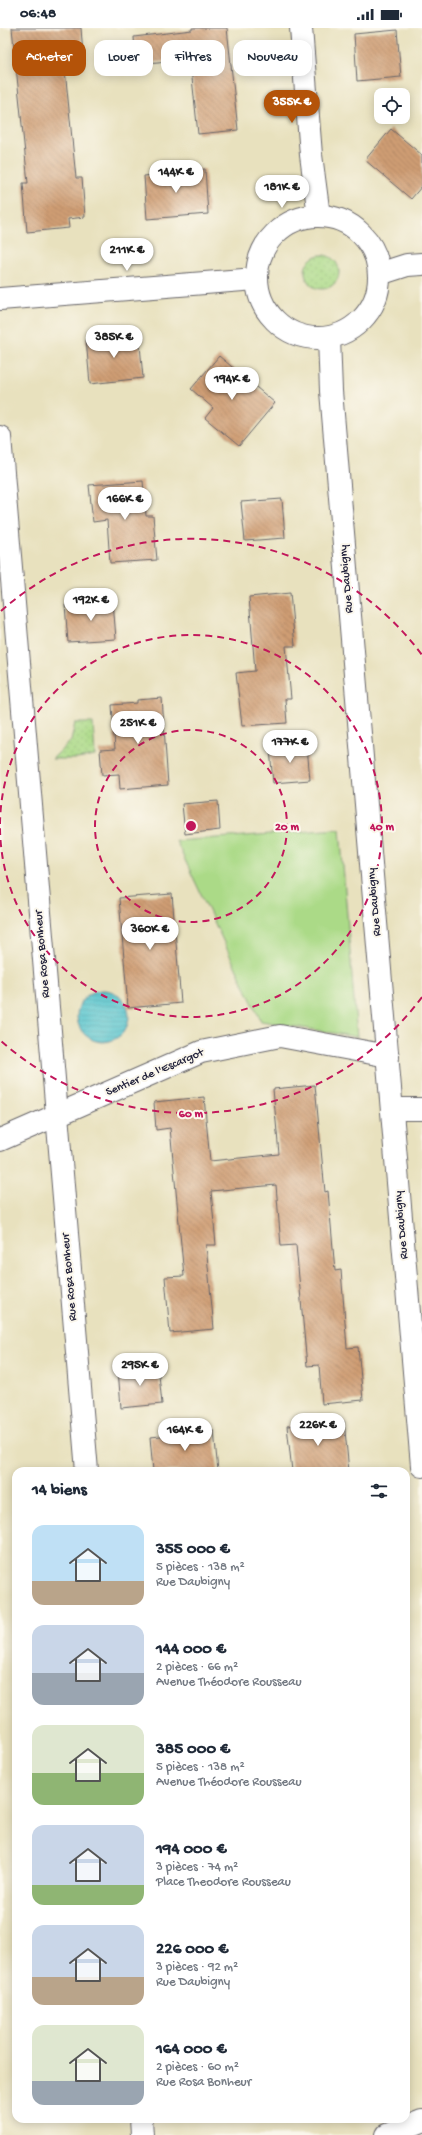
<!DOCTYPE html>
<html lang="fr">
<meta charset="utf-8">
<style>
:root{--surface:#fff;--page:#f2f2f3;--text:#1f2937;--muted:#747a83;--accent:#b45309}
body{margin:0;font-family:"Gochi Hand",sans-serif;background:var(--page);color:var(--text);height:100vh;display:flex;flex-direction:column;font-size:15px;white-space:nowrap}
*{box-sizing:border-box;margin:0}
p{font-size:13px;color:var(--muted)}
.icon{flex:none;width:22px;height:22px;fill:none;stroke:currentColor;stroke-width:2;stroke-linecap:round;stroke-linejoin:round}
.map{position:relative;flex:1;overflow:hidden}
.drawer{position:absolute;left:12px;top:1439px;width:398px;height:656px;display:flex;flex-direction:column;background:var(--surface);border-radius:12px;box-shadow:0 2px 10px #0003}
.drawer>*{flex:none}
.hud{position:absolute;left:12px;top:12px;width:398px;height:36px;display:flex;gap:8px}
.buttons{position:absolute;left:374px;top:60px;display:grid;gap:8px}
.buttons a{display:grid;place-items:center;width:36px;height:36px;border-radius:8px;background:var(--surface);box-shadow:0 2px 10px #0003;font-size:20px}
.price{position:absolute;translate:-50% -34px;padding:0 9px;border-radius:14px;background:#fff;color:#222;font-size:13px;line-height:26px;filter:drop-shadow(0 1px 2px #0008)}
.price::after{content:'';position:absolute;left:50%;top:24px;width:12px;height:9px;margin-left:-6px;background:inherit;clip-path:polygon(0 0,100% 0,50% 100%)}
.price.current{background:var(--accent);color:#fff}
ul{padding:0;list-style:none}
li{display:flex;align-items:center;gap:12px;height:100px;padding:0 20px}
li span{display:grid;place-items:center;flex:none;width:112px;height:80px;border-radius:12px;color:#555}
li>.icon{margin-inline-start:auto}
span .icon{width:48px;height:48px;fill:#fffc;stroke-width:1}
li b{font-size:17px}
h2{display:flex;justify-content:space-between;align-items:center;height:48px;padding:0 20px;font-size:17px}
.tag{padding:0 14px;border-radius:12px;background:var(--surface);box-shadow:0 2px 10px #0003;font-size:14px;line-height:36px}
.tag.current{background:var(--accent);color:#fff}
.status{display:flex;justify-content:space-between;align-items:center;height:28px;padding:0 20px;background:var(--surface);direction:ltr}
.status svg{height:11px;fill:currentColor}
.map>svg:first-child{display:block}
</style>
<div class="status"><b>06:48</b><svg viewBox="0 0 49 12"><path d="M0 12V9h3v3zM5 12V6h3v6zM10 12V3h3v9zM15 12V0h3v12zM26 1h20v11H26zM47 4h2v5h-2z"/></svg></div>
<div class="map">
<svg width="422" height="2107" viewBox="0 0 422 2107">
<defs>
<pattern id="grass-dots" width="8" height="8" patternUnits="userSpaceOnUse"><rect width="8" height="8" fill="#abda87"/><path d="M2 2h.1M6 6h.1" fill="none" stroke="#93bb75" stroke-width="1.8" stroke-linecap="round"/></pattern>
<pattern id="water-rules" width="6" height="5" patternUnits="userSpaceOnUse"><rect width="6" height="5" fill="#57c4cd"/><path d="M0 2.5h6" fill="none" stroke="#4ba8b1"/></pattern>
<pattern id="building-back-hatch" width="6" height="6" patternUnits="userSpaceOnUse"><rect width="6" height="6" fill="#cf9d73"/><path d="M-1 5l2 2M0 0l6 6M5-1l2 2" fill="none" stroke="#a88060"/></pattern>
</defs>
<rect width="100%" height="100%" fill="#fbf7ec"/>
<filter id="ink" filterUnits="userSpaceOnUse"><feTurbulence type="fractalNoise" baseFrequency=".025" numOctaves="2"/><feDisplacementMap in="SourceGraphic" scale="8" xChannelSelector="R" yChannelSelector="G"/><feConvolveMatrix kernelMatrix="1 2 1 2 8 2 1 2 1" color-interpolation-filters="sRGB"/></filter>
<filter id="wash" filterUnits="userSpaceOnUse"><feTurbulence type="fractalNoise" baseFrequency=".012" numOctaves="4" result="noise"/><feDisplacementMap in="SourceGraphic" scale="16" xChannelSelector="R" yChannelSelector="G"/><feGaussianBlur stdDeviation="0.9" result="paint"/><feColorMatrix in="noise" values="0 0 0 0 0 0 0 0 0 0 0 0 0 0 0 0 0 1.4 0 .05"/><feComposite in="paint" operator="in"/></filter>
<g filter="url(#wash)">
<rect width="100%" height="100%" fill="#e8e1be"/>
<g fill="url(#grass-dots)" stroke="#667e61">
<circle cx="322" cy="244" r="17"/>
<path d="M 75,695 L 93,695 L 95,728 L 77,731 L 52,731 L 71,713 Z"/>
</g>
<path fill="#abda87" stroke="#667e61" d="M 340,801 L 357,1009 L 261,993 L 176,813 Z"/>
<circle fill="url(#water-rules)" stroke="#3c7384" cx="103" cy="988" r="26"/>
<g id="blocks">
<g fill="url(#building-back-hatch)">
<path d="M 12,0 L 81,0 L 84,40 L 65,42 L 76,150 L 82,150 L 85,189 L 68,191 L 69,200 L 27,204 L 23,155 L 28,155 Z"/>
<path d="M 192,0 L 227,0 L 238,102 L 198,106 L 190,31 L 136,36 L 134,9 L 192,2 Z"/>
<path d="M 397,2 L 401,49 L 357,53 L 354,6 Z"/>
<path d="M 391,101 L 422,127 L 422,158 L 411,171 L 365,132 Z"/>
<path d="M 205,141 L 208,186 L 147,191 L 144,148 Z"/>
<path d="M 139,306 L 143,350 L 90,356 L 86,311 Z"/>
<path d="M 219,328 L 275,375 L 239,418 L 205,390 L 213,380 L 191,361 Z"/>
<path d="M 143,453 L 146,488 L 153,488 L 157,532 L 110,535 L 107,492 L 93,494 L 89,457 Z"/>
<path d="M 282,471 L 285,510 L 245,513 L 241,474 Z"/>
<path d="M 290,565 L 295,618 L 286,618 L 291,671 L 285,671 L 287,695 L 242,698 L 236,645 L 255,643 L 249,569 Z"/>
<path d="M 113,573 L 116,611 L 68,614 L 65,577 Z"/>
<path d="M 162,670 L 168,757 L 120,761 L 119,746 L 102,747 L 100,722 L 115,721 L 112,677 L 137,675 L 137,672 Z"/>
<path d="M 307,718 L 310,752 L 273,755 L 270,721 Z"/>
<path d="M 218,773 L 220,802 L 185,806 L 182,776 Z"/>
<path d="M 172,866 L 181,975 L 128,980 L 119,870 Z"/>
<path d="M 315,1057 L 325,1164 L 328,1163 L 335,1243 L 341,1242 L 347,1320 L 358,1319 L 363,1372 L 322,1376 L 319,1337 L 307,1338 L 296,1217 L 281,1218 L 276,1157 L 211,1163 L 216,1217 L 206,1217 L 214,1301 L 170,1305 L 165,1249 L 184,1248 L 170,1100 L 156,1102 L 154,1074 L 204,1069 L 210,1133 L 279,1126 L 273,1061 Z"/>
<path d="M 158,1337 L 162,1376 L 121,1380 L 118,1341 Z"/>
<path d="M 344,1393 L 349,1443 L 292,1443 L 287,1398 Z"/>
<path d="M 214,1403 L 218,1443 L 153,1443 L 150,1409 Z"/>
</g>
</g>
</g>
<g filter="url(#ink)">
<use href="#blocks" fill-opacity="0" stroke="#676569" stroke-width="1"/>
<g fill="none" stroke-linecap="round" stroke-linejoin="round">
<defs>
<g id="street">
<path d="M 301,0 L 311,127 L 319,188"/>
<circle cx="318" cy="249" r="61"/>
<path d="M 379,246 L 407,237 L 422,236"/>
<path d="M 0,271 L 256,251"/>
<path d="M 329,310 L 331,363 L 422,1438"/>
<path d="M 0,409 L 87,1443"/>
<path d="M 393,1081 L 422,1081"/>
<path d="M 0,1112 L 201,1024 L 280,1008 L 388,1028"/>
<path d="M 141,2091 L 142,2107"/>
<path d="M 387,2107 L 422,2093"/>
</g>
</defs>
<use href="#street" stroke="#676569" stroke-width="24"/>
<use href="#street" stroke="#fff" stroke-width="22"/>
</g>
</g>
<g fill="none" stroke="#c2185b" stroke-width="2" stroke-dasharray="7 5">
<circle cx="191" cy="798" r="96"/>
<path d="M0 796A191 191 0 1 1 0 800"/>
<path d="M422 969A287 287 0 0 1 1 1013M1 583A287 287 0 0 1 422 627"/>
</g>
<g text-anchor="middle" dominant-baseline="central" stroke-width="4" stroke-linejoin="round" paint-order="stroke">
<g font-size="12" fill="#22223b" stroke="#fbf7ec">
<text transform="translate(347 551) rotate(-95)">Rue Daubigny</text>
<text transform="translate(375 874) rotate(-95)">Rue Daubigny</text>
<text transform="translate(43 926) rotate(-95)">Rue Rosa Bonheur</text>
<text transform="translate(155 1045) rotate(-23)">Sentier de l'Escargot</text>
<text transform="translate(402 1197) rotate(-95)">Rue Daubigny</text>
<text transform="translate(70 1249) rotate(-95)">Rue Rosa Bonheur</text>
</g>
</g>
<circle cx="191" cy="798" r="6" fill="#c2185b" stroke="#fbf7ec" stroke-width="2"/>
<g font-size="12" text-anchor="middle" font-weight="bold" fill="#c2185b" stroke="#fbf7ec" stroke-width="4" stroke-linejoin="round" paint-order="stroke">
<text x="287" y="802">20 m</text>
<text x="382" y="802">40 m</text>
<text x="191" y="1089">60 m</text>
</g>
</svg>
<div class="buttons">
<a><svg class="icon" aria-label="locate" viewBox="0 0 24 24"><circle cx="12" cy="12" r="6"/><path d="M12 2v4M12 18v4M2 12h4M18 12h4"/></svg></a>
</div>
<b class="price current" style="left:292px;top:96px">355K €</b>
<b class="price" style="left:176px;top:166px">144K €</b>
<b class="price" style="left:282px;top:181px">181K €</b>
<b class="price" style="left:127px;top:244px">211K €</b>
<b class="price" style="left:114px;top:331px">385K €</b>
<b class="price" style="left:232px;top:373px">194K €</b>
<b class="price" style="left:125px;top:493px">166K €</b>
<b class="price" style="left:91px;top:594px">192K €</b>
<b class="price" style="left:138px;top:717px">251K €</b>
<b class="price" style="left:290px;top:736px">177K €</b>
<b class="price" style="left:150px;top:923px">360K €</b>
<b class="price" style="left:140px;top:1359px">295K €</b>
<b class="price" style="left:318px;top:1419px">226K €</b>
<b class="price" style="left:185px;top:1424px">164K €</b>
<div class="hud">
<a class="tag current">Acheter</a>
<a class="tag">Louer</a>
<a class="tag">Filtres</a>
<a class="tag">Nouveau</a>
</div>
<section class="drawer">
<h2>14 biens<svg class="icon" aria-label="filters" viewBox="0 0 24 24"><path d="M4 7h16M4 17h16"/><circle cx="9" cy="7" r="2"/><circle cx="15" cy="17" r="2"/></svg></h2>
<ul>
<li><span style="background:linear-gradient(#bfe0f5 70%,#b9a48a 0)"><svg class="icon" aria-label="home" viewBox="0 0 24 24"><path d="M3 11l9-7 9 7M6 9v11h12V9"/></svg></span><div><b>355 000 €</b><p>5 pièces · 138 m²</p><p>Rue Daubigny</p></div></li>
<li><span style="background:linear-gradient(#c9d6e8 60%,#9aa5b1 0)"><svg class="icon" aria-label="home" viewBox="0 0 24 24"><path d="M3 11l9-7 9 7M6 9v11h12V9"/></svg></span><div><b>144 000 €</b><p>2 pièces · 66 m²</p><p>Avenue Théodore Rousseau</p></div></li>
<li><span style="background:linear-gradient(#dfe7d0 60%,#8fb573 0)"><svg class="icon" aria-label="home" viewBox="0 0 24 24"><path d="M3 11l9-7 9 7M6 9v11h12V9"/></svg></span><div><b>385 000 €</b><p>5 pièces · 138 m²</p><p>Avenue Théodore Rousseau</p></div></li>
<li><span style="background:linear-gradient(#c9d6e8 75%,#8fb573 0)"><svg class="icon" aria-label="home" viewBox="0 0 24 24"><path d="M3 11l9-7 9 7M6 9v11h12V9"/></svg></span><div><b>194 000 €</b><p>3 pièces · 74 m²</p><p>Place Theodore Rousseau</p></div></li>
<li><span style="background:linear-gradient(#c9d6e8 65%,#b9a48a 0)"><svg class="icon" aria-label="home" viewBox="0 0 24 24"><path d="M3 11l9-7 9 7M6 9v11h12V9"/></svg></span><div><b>226 000 €</b><p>3 pièces · 92 m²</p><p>Rue Daubigny</p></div></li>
<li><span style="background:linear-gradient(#dfe7d0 70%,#9aa5b1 0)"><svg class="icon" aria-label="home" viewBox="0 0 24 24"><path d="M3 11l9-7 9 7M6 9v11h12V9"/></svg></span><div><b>164 000 €</b><p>2 pièces · 60 m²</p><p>Rue Rosa Bonheur</p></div></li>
</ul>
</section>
</div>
